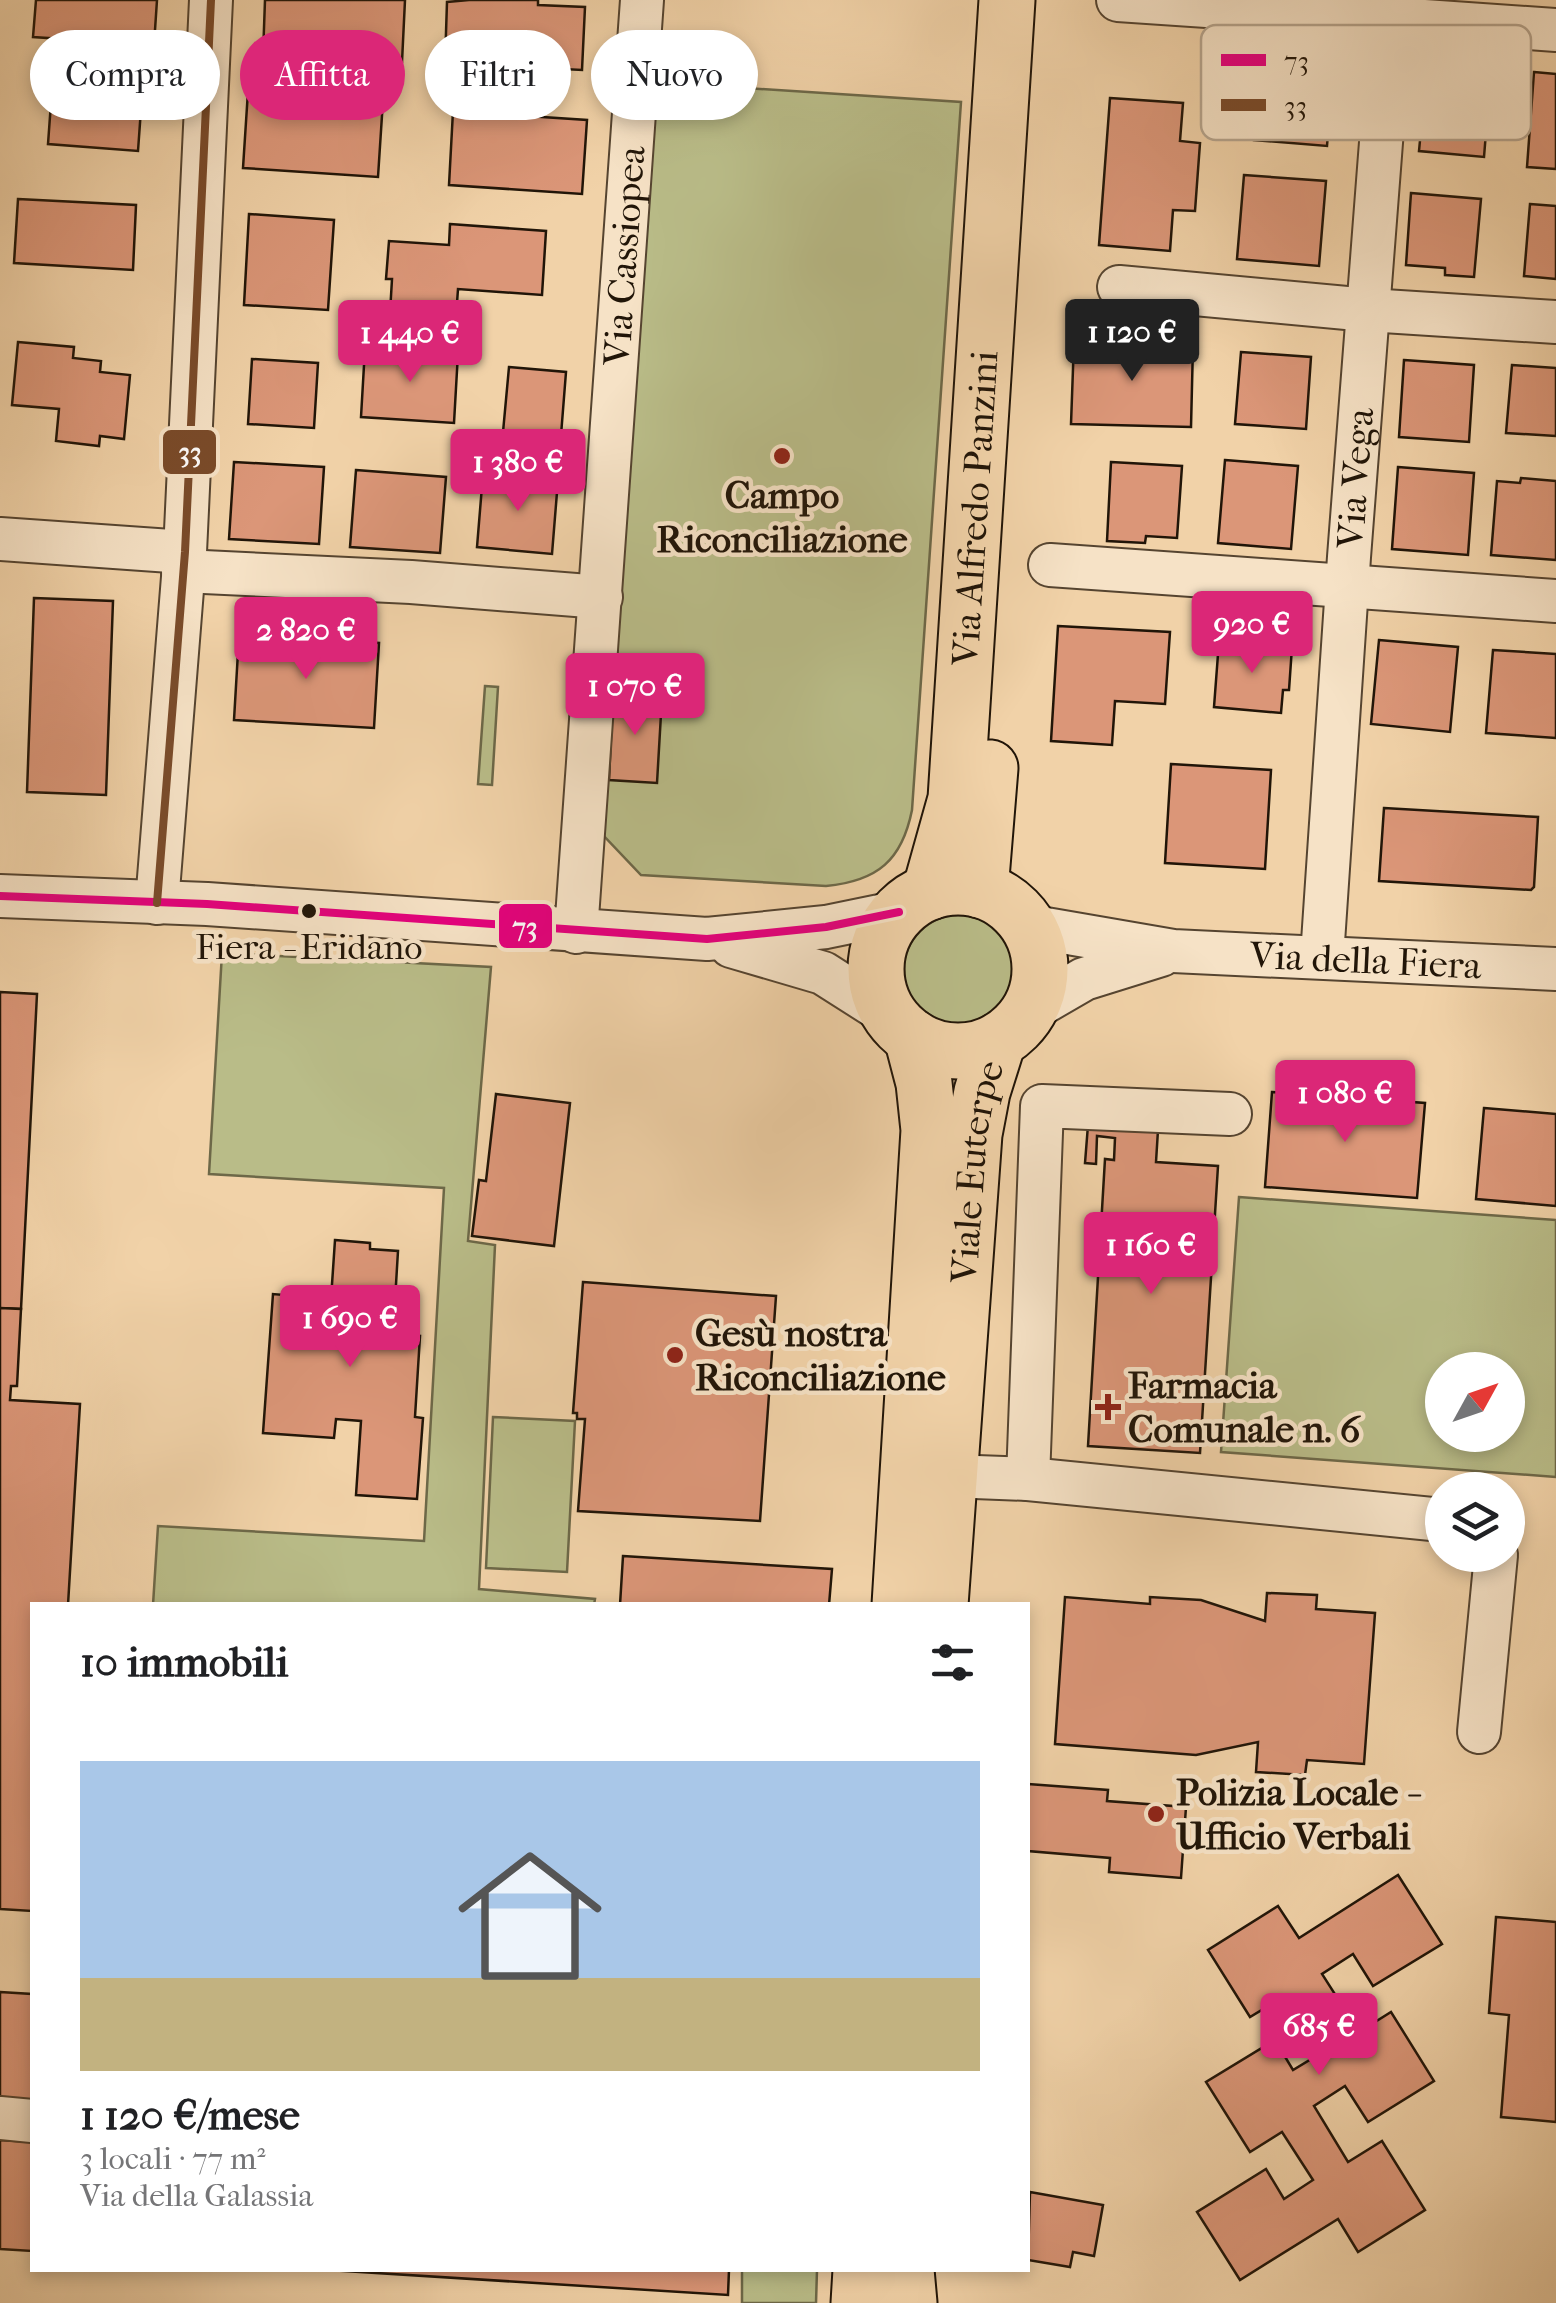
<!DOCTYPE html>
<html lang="it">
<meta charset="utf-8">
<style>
:root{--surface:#fff;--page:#f6f6f6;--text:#202124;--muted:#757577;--accent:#db2777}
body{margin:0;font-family:"IM FELL French Canon",serif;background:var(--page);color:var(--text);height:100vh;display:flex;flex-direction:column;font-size:38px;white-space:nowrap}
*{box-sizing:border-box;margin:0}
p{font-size:32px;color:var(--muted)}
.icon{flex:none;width:55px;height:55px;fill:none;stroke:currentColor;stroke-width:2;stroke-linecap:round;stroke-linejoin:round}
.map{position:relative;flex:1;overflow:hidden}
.panel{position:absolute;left:30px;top:1602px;width:1000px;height:670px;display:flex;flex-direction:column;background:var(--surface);border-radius:0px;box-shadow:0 5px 15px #0003}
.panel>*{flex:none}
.banner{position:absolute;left:30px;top:30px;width:1000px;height:90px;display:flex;gap:20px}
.needle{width:65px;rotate:50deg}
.fabs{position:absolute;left:1425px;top:1352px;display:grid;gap:20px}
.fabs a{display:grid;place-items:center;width:100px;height:100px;border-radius:50%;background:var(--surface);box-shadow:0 5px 15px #0003;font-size:50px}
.price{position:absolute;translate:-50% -85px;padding:0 22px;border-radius:10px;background:var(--accent);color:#fff;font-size:32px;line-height:65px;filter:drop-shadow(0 2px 5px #0008)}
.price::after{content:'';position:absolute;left:50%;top:60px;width:30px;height:22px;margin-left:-15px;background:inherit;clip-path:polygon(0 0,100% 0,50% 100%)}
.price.on{background:#222;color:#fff}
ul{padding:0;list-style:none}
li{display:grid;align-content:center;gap:20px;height:530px;padding:0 50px}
li span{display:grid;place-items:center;height:310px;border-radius:0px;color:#555}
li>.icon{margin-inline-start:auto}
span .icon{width:180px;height:180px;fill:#fffc;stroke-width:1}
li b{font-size:42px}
h2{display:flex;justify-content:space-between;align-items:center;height:120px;padding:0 50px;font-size:42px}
.pill{padding:0 35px;border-radius:45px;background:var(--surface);box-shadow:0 5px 15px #0003;font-size:35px;line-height:90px}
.pill.on{background:var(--accent);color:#fff}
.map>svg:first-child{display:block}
</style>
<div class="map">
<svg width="1556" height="2303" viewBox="0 0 1556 2303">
<rect width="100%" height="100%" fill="#f1d2a8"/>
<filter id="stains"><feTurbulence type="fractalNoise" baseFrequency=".002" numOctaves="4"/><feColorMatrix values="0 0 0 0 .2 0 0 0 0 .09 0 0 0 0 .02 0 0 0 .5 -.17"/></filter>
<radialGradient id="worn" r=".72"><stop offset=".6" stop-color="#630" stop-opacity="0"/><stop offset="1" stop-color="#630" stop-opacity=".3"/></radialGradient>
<g fill="#b9bc88" stroke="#6d6848" stroke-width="2.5" fill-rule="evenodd">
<path d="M 653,82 L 961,102 L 912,810 C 902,860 878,881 826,886 L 641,875 L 603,835 Z"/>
<path d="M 485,686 L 498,687 L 492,785 L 478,784 Z"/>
<circle cx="959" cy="970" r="55"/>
<path d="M 222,953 L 491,967 L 468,1241 L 495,1245 L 479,1589 L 595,1599 L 594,1605 L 153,1605 L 158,1526 L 424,1541 L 444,1188 L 209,1174 Z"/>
<path d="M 1239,1197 L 1556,1220 L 1556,1477 L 1221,1452 ZM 1442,1370 L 1508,1370 L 1508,1435 L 1442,1435 Z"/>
<path d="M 493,1417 L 575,1421 L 567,1572 L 486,1568 Z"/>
<path d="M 742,2270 L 817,2270 L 816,2303 L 742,2303 Z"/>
</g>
<g fill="#db9678" stroke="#211508" stroke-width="2.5">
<path d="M 36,0 L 157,0 L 154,45 L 33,37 Z"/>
<path d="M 265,0 L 405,0 L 402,62 L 263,56 Z"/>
<path d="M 469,0 L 538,0 L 538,5 L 585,7 L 582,70 L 445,63 L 447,2 Z"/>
<path d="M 1260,65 L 1333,71 L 1327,146 L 1254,140 Z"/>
<path d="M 1534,72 L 1556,74 L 1556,169 L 1527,167 Z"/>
<path d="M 1426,77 L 1490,83 L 1484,157 L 1419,151 Z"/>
<path d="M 52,89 L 142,95 L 138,151 L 48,144 Z"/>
<path d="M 248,91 L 383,100 L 378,177 L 243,168 Z"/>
<path d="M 1110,98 L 1183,103 L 1180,141 L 1200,143 L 1195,211 L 1173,210 L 1170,251 L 1099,245 Z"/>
<path d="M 453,111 L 587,120 L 582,194 L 449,185 Z"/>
<path d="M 1244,175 L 1326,181 L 1319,266 L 1237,259 Z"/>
<path d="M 1411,193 L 1481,199 L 1474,277 L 1445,275 L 1445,268 L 1406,265 Z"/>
<path d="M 18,199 L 136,205 L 133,270 L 14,263 Z"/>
<path d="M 1530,204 L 1556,206 L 1556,279 L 1524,276 Z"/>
<path d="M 249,214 L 334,220 L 328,310 L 244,305 Z"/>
<path d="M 450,224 L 546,231 L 542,295 L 458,289 L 456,317 L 390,313 L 392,279 L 386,279 L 389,241 L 449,245 Z"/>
<path d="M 1074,341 L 1193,345 L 1191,427 L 1071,424 Z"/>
<path d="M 18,342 L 74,347 L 73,358 L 101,361 L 100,372 L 130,375 L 124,439 L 100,436 L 99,446 L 56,441 L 59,409 L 12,405 Z"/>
<path d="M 365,348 L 458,353 L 454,423 L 361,417 Z"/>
<path d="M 1241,352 L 1311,357 L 1306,429 L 1235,424 Z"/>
<path d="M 252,359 L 318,363 L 314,428 L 248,424 Z"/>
<path d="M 1404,360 L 1474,365 L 1469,442 L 1399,437 Z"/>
<path d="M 1512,365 L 1556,368 L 1556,436 L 1506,433 Z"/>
<path d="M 509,367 L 566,372 L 560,448 L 502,443 Z"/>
<path d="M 1225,460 L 1298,466 L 1291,549 L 1218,543 Z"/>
<path d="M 234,462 L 324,467 L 319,544 L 229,539 Z"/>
<path d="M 1111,462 L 1182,466 L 1177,538 L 1146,536 L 1145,543 L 1107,541 Z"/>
<path d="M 1398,467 L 1474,473 L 1468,555 L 1392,549 Z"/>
<path d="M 356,470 L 446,477 L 440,553 L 350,547 Z"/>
<path d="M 483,474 L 558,480 L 552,554 L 477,547 Z"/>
<path d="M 1521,478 L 1556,481 L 1556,560 L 1491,555 L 1497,481 L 1520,483 Z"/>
<path d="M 34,598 L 113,601 L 106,795 L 27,792 Z"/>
<path d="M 1058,626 L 1170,632 L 1165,704 L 1115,701 L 1112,745 L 1051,741 Z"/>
<path d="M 239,635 L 379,643 L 374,728 L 234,720 Z"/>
<path d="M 1379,640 L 1458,647 L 1450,732 L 1371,724 Z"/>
<path d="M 1219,641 L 1292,647 L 1289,690 L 1283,690 L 1281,713 L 1214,707 Z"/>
<path d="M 1493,650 L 1556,654 L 1556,738 L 1486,733 Z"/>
<path d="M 613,694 L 662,697 L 657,783 L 609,780 Z"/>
<path d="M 1171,764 L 1271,770 L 1265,869 L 1165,863 Z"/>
<path d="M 1384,808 L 1538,817 L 1534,887 L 1531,890 L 1379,881 Z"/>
<path d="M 0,992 L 37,994 L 21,1309 L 0,1308 Z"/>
<path d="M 1272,1092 L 1425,1103 L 1417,1198 L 1265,1187 Z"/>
<path d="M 496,1094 L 570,1103 L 554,1246 L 472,1236 L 479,1180 L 486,1181 Z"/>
<path d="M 1484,1108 L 1556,1114 L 1556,1206 L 1476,1199 Z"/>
<path d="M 1088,1125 L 1158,1130 L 1156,1162 L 1218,1166 L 1200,1453 L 1088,1446 L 1105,1159 L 1114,1160 L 1115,1138 L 1097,1136 L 1096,1164 L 1085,1163 Z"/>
<path d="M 335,1240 L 370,1243 L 370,1249 L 398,1251 L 393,1334 L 420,1336 L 415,1417 L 423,1418 L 417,1499 L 356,1495 L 361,1421 L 336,1419 L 334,1438 L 263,1433 L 273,1294 L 331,1299 Z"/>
<path d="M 583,1282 L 776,1296 L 760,1521 L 578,1511 L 585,1419 L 577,1419 L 577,1413 L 573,1413 Z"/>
<path d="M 0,1308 L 21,1309 L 17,1386 L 11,1386 L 10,1400 L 80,1404 L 68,1605 L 32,1605 L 32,1911 L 0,1909 Z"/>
<path d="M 623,1556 L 832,1569 L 829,1605 L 620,1605 Z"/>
<path d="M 1267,1593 L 1317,1595 L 1316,1609 L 1375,1613 L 1364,1764 L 1307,1760 L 1305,1775 L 1256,1772 L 1258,1742 L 1196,1755 L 1055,1744 L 1065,1597 L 1150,1604 L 1150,1597 L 1201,1600 L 1265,1621 Z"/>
<path d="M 1028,1784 L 1108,1790 L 1107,1801 L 1186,1807 L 1181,1878 L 1109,1872 L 1110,1858 L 1028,1851 Z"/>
<path d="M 1398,1875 L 1442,1944 L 1373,1986 L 1353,1954 L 1322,1974 L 1359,2032 L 1391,2012 L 1434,2081 L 1368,2122 L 1345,2086 L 1314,2106 L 1348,2162 L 1382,2141 L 1425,2210 L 1358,2252 L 1338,2219 L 1240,2280 L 1197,2212 L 1266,2169 L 1284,2199 L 1313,2180 L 1282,2132 L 1250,2152 L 1206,2082 L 1275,2040 L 1293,2070 L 1321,2053 L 1285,1996 L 1250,2017 L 1208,1950 L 1278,1906 L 1299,1938 Z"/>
<path d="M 1496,1917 L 1556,1922 L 1556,2122 L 1501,2117 L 1509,2015 L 1489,2013 Z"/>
<path d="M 0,1992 L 32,1994 L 32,2103 L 0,2101 Z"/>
<path d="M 0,2140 L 32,2142 L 32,2251 L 0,2249 Z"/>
<path d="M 1030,2192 L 1103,2205 L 1094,2256 L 1073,2252 L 1070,2267 L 1028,2260 Z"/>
<path d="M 328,2270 L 729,2270 L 728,2295 Z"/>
</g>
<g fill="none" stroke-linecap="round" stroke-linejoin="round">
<defs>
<g id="minor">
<path d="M 1118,0 L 1556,30"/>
<path d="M 1119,287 L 1368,310 L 1556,322"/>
<path d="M 0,539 L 185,552"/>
<path d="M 1050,565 L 1556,601"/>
<path d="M 183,571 L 411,582 L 601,597"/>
<path d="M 0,896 L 207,904 L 707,939 L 826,927 L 899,912"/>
<path d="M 157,903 L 185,552 L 211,0"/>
<path id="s1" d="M 1028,926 L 1173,951 L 1556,969"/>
<path id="s2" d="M 576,932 L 642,0"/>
<path d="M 731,946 L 823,973 L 892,1017"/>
<path id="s3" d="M 1322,957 L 1349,557 L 1392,0"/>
<path d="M 1029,1011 L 1084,979 L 1161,955"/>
<path d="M 949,1476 L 1028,1479 L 1042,1106 L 1230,1114"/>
<path d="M 1028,1479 L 1442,1520"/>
<path d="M 1479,1732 L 1496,1555"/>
<path d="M 0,2118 L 32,2121"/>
</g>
<g id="major">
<circle cx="958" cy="969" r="82"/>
<path d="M 980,890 L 990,768"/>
<path id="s4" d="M 930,892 L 956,799 L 1007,0"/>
<path d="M 900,1605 L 929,1130 L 924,1083 L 912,1037"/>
<path id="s5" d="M 940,1605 L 974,1134 L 982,1092 L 998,1041"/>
<path d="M 906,2270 L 909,2303"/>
<path d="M 859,2303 L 861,2270"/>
</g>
</defs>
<use href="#minor" stroke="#554430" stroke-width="46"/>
<use href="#major" stroke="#211508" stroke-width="59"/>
<use href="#minor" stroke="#f6e2c6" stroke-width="42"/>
<use href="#major" stroke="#f1d2a8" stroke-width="55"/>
<defs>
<path id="bus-1" d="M 0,896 L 207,904 L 707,939 L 826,927 L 899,912"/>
<path id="bus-2" d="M 157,903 L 185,552 L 211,0"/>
</defs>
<use href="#bus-1" stroke="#f6e2c6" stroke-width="15"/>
<use href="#bus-2" stroke="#f6e2c6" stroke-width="15"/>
<use href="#bus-1" stroke="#e5007d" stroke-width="8"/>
<use href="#bus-2" stroke="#7a4b2a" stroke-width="8"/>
</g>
<g fill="#8f2418" stroke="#f6e2c6" stroke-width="4">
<circle cx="782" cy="456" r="10"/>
<circle cx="675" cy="1355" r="10"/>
<path d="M1103 1392h10v10h10v10h-10v10h-10v-10h-10v-10h10z"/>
<circle cx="1156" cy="1814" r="10"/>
</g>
<circle fill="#211508" stroke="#f6e2c6" stroke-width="4" cx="309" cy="911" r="9"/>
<g text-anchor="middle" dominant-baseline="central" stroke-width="9" stroke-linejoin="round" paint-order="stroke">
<g font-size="36" fill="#211508" stroke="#f6e2c6">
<text x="309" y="947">Fiera - Eridano</text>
</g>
<g font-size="38" fill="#211508" stroke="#f6e2c6">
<text stroke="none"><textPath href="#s2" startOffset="678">Via Cassiopea</textPath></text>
<text stroke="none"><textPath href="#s3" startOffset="480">Via Vega</textPath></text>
<text stroke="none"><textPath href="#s4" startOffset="388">Via Alfredo Panzini</textPath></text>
<text stroke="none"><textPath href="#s1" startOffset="340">Via della Fiera</textPath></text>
<text stroke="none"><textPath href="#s5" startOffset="435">Viale Euterpe</textPath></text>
</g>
<g font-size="38" font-weight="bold" fill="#211508" stroke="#f6e2c6" text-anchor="start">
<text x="782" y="495" text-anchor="middle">Campo<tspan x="782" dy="44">Riconciliazione</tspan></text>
<text x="695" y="1333">Gesù nostra<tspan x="695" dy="44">Riconciliazione</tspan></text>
<text x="1128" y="1385">Farmacia<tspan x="1128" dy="44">Comunale n. 6</tspan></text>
<text x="1176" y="1792">Polizia Locale -<tspan x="1176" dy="44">Ufficio Verbali</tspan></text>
</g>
</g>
<rect x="1201" y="25" width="330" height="115" rx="15" fill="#f6e2c6" stroke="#b6a48d" stroke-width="2.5"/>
<rect x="1221" y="54" width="45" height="12" fill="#e5007d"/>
<rect x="1221" y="99" width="45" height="12" fill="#7a4b2a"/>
<g font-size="28" fill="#211508">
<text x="1284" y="70">73</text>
<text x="1284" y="115">33</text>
</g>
<g stroke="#f6e2c6" stroke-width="4">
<rect x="161" y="428" width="57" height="48" rx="10" fill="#7a4b2a"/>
<rect x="497" y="902" width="57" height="48" rx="10" fill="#e5007d"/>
</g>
<g font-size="28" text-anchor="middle" font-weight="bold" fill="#fff">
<text x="190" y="461">33</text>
<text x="525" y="936">73</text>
</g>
<rect width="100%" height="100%" filter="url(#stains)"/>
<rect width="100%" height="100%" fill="url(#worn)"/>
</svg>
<div class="fabs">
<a><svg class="needle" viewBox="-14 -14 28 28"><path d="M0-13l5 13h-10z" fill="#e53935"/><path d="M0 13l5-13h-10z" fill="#757577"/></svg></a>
<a><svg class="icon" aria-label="layers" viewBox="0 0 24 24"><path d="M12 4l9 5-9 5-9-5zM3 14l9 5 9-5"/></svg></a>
</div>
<b class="price on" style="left:1132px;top:384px">1 120 €</b>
<b class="price" style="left:410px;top:385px">1 440 €</b>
<b class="price" style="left:518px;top:514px">1 380 €</b>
<b class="price" style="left:1252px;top:676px">920 €</b>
<b class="price" style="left:306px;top:682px">2 820 €</b>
<b class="price" style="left:635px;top:738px">1 070 €</b>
<b class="price" style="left:1345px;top:1145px">1 080 €</b>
<b class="price" style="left:1151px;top:1297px">1 160 €</b>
<b class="price" style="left:350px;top:1370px">1 690 €</b>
<b class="price" style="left:1319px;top:2078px">685 €</b>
<div class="banner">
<a class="pill">Compra</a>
<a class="pill on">Affitta</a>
<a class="pill">Filtri</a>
<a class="pill">Nuovo</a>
</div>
<section class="panel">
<h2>10 immobili<svg class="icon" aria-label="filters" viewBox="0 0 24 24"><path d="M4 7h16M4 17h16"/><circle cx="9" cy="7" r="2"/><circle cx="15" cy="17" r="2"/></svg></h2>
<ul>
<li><span style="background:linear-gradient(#a9c7e8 70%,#c2b280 0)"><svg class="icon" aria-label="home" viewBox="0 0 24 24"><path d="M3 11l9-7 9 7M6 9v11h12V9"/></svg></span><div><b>1 120 €/mese</b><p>3 locali · 77 m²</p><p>Via della Galassia</p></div></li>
</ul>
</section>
</div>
